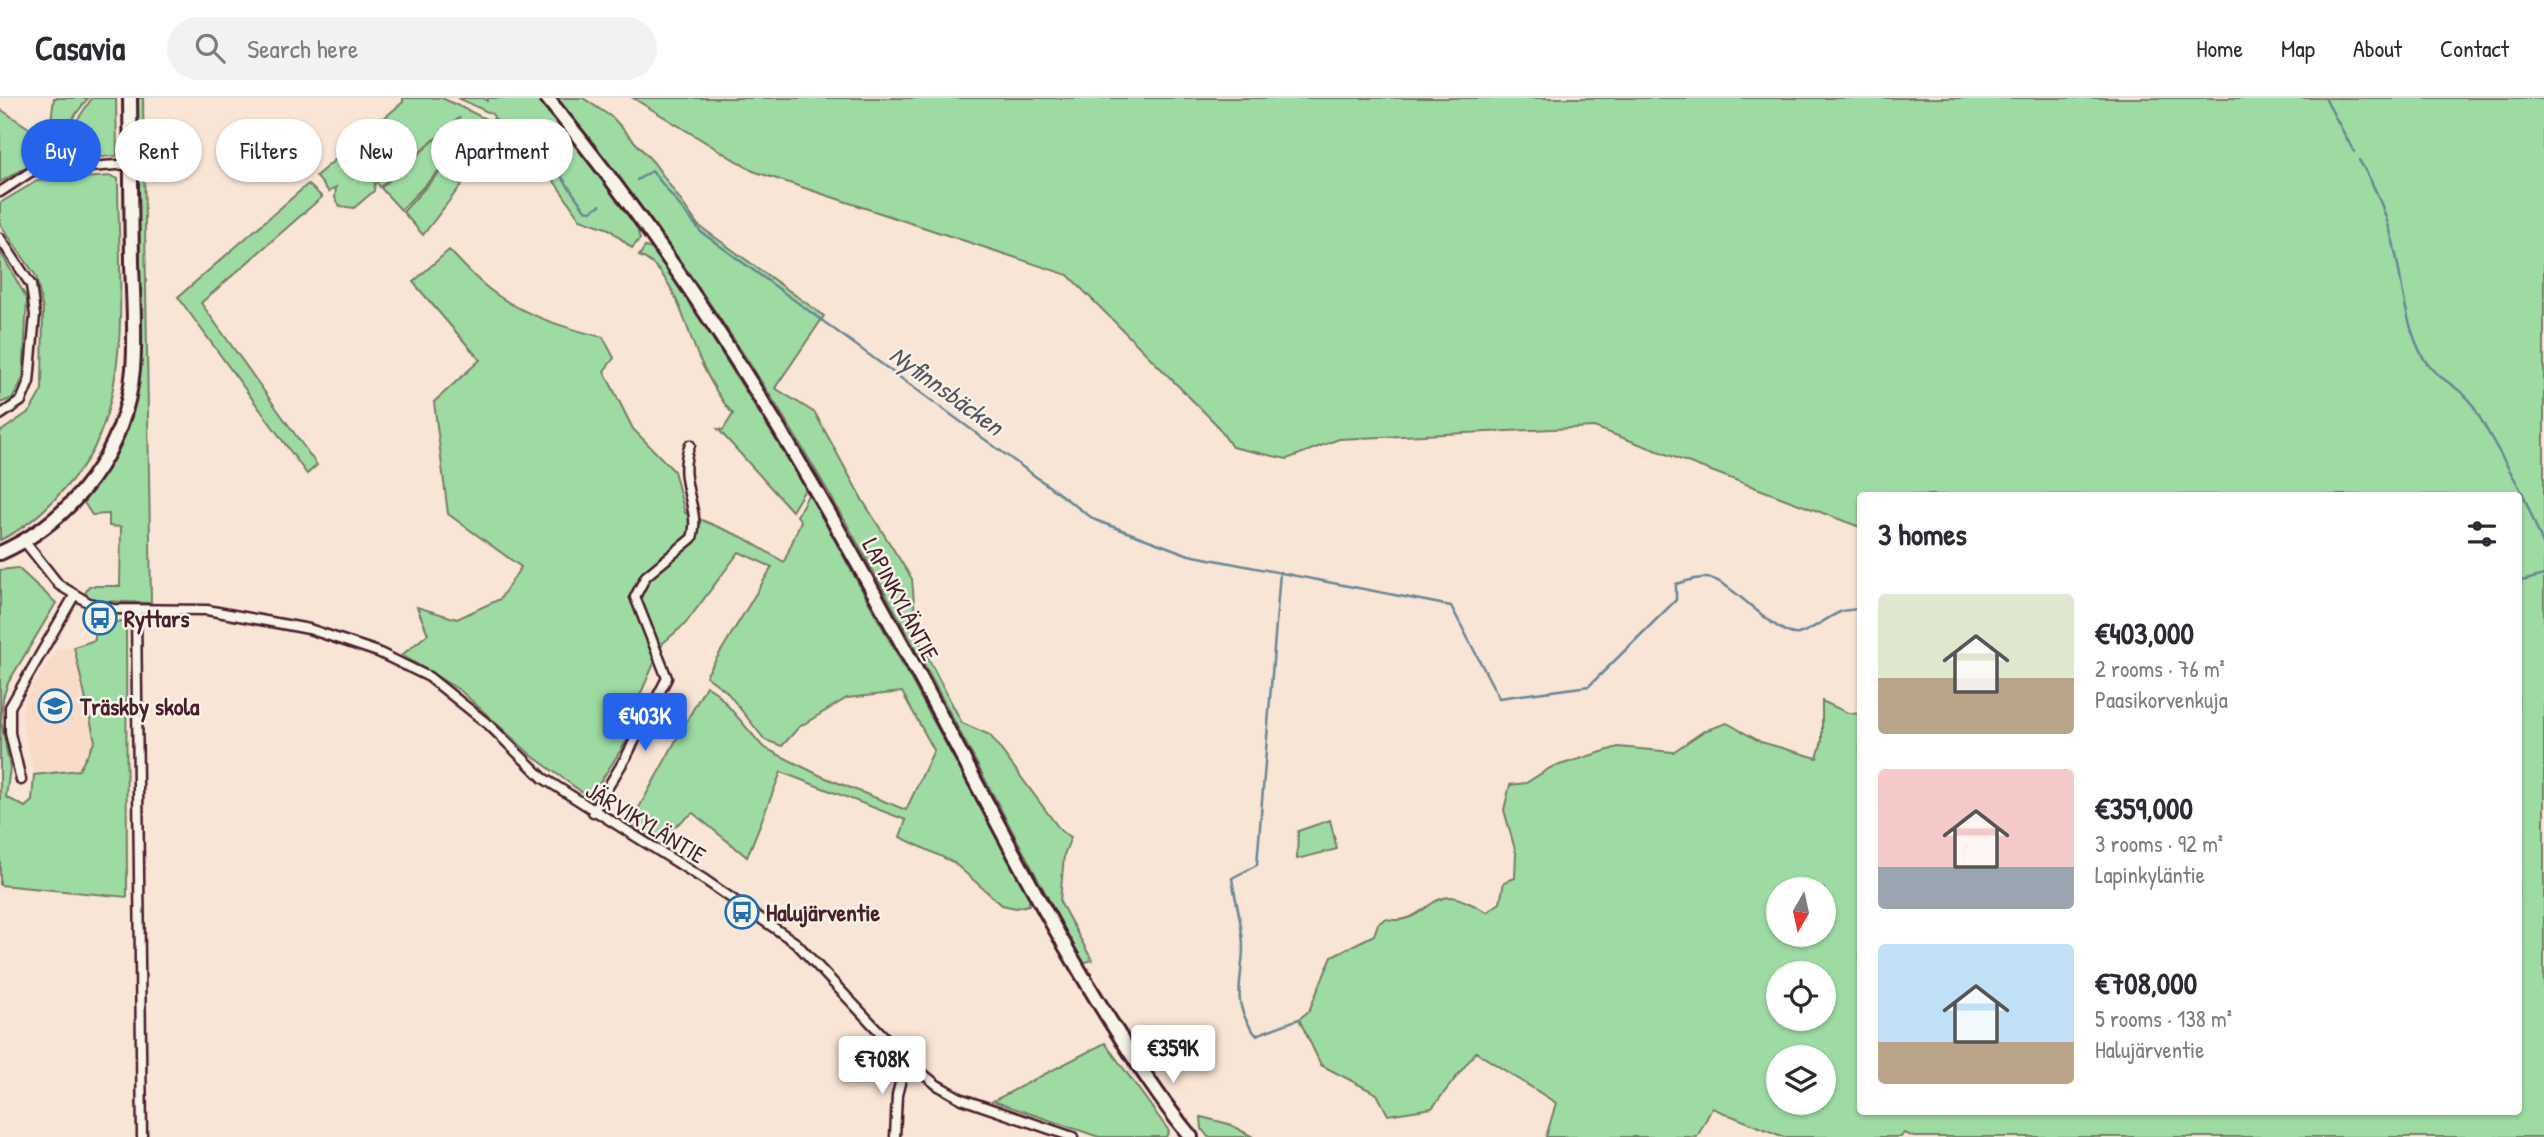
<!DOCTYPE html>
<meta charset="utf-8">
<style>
:root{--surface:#fff;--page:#f2f2f3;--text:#2b2b33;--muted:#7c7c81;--line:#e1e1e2;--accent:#2563eb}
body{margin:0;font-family:"Patrick Hand",sans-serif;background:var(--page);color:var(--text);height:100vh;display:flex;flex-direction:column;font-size:26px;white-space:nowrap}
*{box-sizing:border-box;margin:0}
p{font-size:23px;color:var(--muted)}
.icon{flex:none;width:38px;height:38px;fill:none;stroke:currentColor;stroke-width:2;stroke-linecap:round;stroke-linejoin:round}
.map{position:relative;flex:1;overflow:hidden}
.sheet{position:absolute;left:1857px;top:394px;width:665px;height:623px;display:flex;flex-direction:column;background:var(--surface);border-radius:7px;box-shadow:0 2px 5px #0004}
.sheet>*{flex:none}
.banner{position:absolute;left:21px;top:21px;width:665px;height:63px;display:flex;gap:14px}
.needle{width:46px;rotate:189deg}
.tools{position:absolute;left:1766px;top:779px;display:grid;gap:14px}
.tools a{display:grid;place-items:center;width:70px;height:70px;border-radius:50%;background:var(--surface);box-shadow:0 2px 5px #0004;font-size:35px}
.price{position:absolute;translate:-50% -60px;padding:0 16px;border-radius:7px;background:#fff;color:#222;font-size:23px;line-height:46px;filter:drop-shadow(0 2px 4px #0008)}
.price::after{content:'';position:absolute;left:50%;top:42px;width:21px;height:16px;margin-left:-10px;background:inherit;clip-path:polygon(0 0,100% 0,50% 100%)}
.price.active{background:var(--accent);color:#fff}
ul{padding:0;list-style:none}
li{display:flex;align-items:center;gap:21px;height:175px;padding:0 21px}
li span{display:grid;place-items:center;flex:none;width:196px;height:140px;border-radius:7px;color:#555}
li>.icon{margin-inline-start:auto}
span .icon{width:84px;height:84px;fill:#fffc;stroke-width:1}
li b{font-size:30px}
h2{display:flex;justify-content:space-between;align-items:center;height:84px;padding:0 21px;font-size:30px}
.chip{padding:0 24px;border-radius:32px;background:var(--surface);box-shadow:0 2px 5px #0004;font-size:24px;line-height:63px}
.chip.active{background:var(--accent);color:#fff}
header{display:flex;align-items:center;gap:42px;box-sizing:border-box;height:98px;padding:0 35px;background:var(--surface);border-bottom:2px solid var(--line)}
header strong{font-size:33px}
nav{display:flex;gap:38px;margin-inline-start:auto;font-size:24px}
.search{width:490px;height:63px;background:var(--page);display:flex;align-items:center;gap:18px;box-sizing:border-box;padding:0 24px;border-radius:38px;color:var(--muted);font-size:26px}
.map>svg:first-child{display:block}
</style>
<header>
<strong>Casavia</strong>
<div class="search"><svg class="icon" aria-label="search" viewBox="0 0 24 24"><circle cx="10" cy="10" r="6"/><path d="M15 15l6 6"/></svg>Search here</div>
<nav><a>Home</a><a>Map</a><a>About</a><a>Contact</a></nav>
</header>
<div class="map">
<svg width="2544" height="1039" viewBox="0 0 2544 1039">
<rect width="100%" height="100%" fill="#f8e5d6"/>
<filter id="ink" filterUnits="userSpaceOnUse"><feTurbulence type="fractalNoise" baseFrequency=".0143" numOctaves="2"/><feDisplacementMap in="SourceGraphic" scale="14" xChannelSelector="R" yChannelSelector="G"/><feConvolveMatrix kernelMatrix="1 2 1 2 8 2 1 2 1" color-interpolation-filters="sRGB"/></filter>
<g filter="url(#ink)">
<path fill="#f9dbca" d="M 74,549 L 96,643 L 79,672 L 34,677 L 21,619 L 26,598 L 57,551 Z"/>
<g fill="#9edba3" stroke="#747d67" stroke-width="2" fill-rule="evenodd">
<path d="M 54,0 L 88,0 L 47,54 Z"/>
<path d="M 92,0 L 116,0 L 117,58 L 43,62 L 74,27 Z"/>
<path d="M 135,0 L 143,0 L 151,505 L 101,503 L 84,498 L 89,488 L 120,488 L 121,429 L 109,428 L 109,416 L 92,417 L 83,403 C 109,364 124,336 136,291 Z"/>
<path d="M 403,0 L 442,0 L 490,23 L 496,22 L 492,16 L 458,0 L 484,0 L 487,3 L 488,0 L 538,0 L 635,124 L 640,141 L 632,150 L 609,131 L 580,121 L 532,51 L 514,40 L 504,42 L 501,47 L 495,43 L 423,137 L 403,114 L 479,31 L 401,112 L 381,90 L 460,19 L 380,89 L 363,65 L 360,69 L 366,71 L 375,84 L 374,93 L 354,110 L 340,108 L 335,100 L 336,89 L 329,94 L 316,78 L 403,4 Z"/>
<path d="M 557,0 L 583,0 L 613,20 L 654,65 L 698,127 L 824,218 L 775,290 L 815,315 L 863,403 L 912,481 L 917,539 L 962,625 L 990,637 L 1061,733 L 1071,739 L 1064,757 L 1060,804 L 1092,862 L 1083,865 C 987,689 898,508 794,336 C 723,219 643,107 557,0 Z"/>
<path d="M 633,0 L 2544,0 L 2544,1039 L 1914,1039 L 1904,1035 L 1901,1039 L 1784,1039 L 1712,1010 L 1697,1039 L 1546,1039 L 1556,1005 L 1476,954 L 1432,1010 L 1388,1017 L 1377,996 L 1321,967 L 1299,921 L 1309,913 L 1332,858 L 1374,837 L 1378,826 L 1385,821 C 1420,828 1426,799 1451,799 C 1462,800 1477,809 1487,814 L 1500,805 L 1504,784 L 1515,780 L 1516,755 L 1504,712 L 1510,687 L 1526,685 L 1550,670 L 1618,649 L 1673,654 L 1704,633 L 1727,625 L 1761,644 L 1817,660 L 1822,643 L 1822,603 L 1848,615 L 1860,616 L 1860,1013 L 2518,1013 L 2518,397 L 1860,397 L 1860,429 L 1594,329 L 1339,341 L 1287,361 L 1232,349 L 1216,326 L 1068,177 L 753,73 ZM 1778,791 L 1824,791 L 1824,836 L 1778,836 ZM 1778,875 L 1824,875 L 1824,920 L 1778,920 ZM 1778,959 L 1824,959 L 1824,1004 L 1778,1004 Z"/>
<path d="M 0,11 L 41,38 L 26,69 L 0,84 Z"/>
<path d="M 111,78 L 118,81 C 118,168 132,270 94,350 C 86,366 74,380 62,393 C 45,413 24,431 0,442 L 0,334 L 30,313 L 42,292 L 43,212 L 36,178 L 0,126 L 0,105 L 37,83 Z"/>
<path d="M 308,86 L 322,99 L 201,205 L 317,367 L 307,376 L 178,199 Z"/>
<path d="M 645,149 L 653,151 L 674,179 L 806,390 L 792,413 L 718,331 L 723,332 L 733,316 C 719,301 708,279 699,260 C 686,231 673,170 639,158 Z"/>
<path d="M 449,152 C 460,163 471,176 484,187 C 515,214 564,230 603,239 L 614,260 L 604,273 L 633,331 L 674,373 L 685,415 L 742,439 L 784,464 L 801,423 L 797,418 L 809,395 L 1029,798 L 1029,807 L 1016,810 L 1002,807 L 953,764 L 900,739 L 906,722 L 781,674 L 747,759 L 693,715 L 655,743 L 630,726 L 706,588 L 717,595 L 763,649 L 821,678 L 906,712 L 934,652 L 902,594 L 847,600 L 799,629 L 782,648 L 765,642 L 726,593 L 706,578 L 772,469 L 739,454 L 685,526 L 663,545 L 633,613 L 642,619 L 590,700 L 531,657 L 461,593 L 402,557 L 428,536 L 417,509 L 457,521 L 500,501 L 521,469 L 448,416 L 434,304 L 480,262 L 413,184 Z"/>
<path d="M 0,153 L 27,201 L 23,280 L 13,300 L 0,305 Z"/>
<path d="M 18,470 L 56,505 L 8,585 L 3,600 L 1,623 L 10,670 L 6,699 L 25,709 L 32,703 L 34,677 L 79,672 L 95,643 L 74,549 L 95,542 L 95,529 L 126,522 L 127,799 L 0,787 L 0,472 Z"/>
<path d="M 1330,722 L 1337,751 L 1297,761 L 1298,733 Z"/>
<path d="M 1105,945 L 1169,1033 L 1166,1039 L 1099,1039 L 993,1003 Z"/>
<path d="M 1201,1019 L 1229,1026 L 1253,1039 L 1208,1039 L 1202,1031 Z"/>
</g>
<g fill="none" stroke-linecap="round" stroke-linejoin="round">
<g stroke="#688793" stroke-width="2.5">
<path d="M 2325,0 L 2354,54"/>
<path d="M 493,21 L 537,44 L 585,112 L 591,113 L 600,107"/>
<path d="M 2359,62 C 2378,92 2389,123 2396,157 C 2403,191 2406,230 2424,261 C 2435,280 2458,287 2471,304 L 2523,396 L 2544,449"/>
<path d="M 637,82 L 652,73 L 701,134 L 1095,422 L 1189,457 L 1451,508 L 1499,600 L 1589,588 L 1676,502 L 1676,486 C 1687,483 1701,478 1713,481 C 1735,488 1779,540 1798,536 C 1813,532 1826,520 1840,514 C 1847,510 1853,514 1860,509"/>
<path d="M 1280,474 L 1257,767 L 1232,780 C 1235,802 1243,827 1243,850 C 1242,887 1230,904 1256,937 L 1299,921"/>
<path d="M 2518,484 L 2544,477"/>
</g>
<defs>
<g id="street">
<path d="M 0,94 L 32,73 L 131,66"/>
<path d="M 0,140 L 31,187 L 35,217 L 29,284 L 21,303 L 0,317"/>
<path d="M 25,444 L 59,487 L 89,505 L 113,511 L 207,512 L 309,531 L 378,554 L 429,579 L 489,627 L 543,680 L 705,782 L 796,845 L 906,962 L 937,987 L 962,1001 L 1073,1039"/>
<path d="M 136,512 L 142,1039"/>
<path d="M 21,682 L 10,635 L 10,609 L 74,498"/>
<path d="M 593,714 L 626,659 L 667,580 L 635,499 L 646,478 L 692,440 C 702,411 675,383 690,347"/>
<path d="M 895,1039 L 897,997 L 906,962"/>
</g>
<g id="secondary">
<path d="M 547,0 C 703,189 822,395 937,611 C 992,714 1045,819 1107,918 C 1133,959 1160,1002 1191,1039"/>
<path d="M 0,455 C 74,422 126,352 133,271 C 136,236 133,200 132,165 C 131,110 131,55 130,0"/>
</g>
</defs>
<use href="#street" stroke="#4a1f2b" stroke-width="13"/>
<use href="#secondary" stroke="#4a1f2b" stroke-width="18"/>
<use href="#street" stroke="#f7f3e8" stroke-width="8"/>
<use href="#secondary" stroke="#f7f3e8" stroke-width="12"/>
</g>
</g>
<defs>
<symbol id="bus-ring" viewBox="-11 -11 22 22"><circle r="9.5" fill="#f7f3e8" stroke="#1f6fb2" stroke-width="1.5"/><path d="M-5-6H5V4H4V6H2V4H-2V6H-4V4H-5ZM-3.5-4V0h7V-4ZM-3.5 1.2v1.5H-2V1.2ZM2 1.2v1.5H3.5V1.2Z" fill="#1f6fb2"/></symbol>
<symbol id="school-ring" viewBox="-11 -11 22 22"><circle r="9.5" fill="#f7f3e8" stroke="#1f6fb2" stroke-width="1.5"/><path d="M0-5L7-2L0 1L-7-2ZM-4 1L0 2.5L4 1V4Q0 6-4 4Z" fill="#1f6fb2"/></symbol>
</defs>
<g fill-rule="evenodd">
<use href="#bus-ring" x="81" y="501" width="38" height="38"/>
<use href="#school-ring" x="36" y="589" width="38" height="38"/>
<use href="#bus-ring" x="723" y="795" width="38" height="38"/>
</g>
<g text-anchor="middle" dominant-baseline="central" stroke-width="5" stroke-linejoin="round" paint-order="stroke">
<g font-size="24" fill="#4a1f2b" stroke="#f7f3e8">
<text transform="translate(901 501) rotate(62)">LAPINKYLÄNTIE</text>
<text transform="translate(646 724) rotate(31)">JÄRVIKYLÄNTIE</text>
</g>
<g font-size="24" font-weight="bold" fill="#4a1f2b" stroke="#f7f3e8" text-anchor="start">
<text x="124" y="520">Ryttars</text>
<text x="80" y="608">Träskby skola</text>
<text x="766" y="814">Halujärventie</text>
</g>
<g font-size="26" font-style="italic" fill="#59535f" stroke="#f7f3e8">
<text transform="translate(947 292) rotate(36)">Nyfinnsbäcken</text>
</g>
</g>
</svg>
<div class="tools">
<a><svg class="needle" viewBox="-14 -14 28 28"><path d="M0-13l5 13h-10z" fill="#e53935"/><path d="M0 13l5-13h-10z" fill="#7c7c81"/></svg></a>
<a><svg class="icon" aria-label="locate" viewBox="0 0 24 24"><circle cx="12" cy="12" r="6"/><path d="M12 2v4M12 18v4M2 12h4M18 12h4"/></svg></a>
<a><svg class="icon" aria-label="layers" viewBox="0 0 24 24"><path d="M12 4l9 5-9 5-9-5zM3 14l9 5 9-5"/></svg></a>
</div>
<b class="price active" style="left:645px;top:655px">€403K</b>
<b class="price" style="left:1173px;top:987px">€359K</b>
<b class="price" style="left:882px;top:998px">€708K</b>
<div class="banner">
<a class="chip active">Buy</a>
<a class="chip">Rent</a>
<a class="chip">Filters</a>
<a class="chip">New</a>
<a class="chip">Apartment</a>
</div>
<section class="sheet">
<h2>3 homes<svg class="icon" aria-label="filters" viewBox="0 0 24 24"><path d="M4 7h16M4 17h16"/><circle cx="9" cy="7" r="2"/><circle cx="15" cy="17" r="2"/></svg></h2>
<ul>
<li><span style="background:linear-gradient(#dfe7d0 60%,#b9a48a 0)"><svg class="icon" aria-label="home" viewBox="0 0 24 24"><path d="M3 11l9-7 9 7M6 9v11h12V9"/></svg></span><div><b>€403,000</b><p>2 rooms · 76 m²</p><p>Paasikorvenkuja</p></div></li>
<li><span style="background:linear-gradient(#f6c9c9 70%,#9aa5b1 0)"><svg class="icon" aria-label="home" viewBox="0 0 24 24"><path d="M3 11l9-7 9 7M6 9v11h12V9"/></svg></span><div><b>€359,000</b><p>3 rooms · 92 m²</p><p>Lapinkyläntie</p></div></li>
<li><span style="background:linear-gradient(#bfe0f5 70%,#b9a48a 0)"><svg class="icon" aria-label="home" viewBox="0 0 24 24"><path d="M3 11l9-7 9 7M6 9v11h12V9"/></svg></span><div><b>€708,000</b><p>5 rooms · 138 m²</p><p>Halujärventie</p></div></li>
</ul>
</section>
</div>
